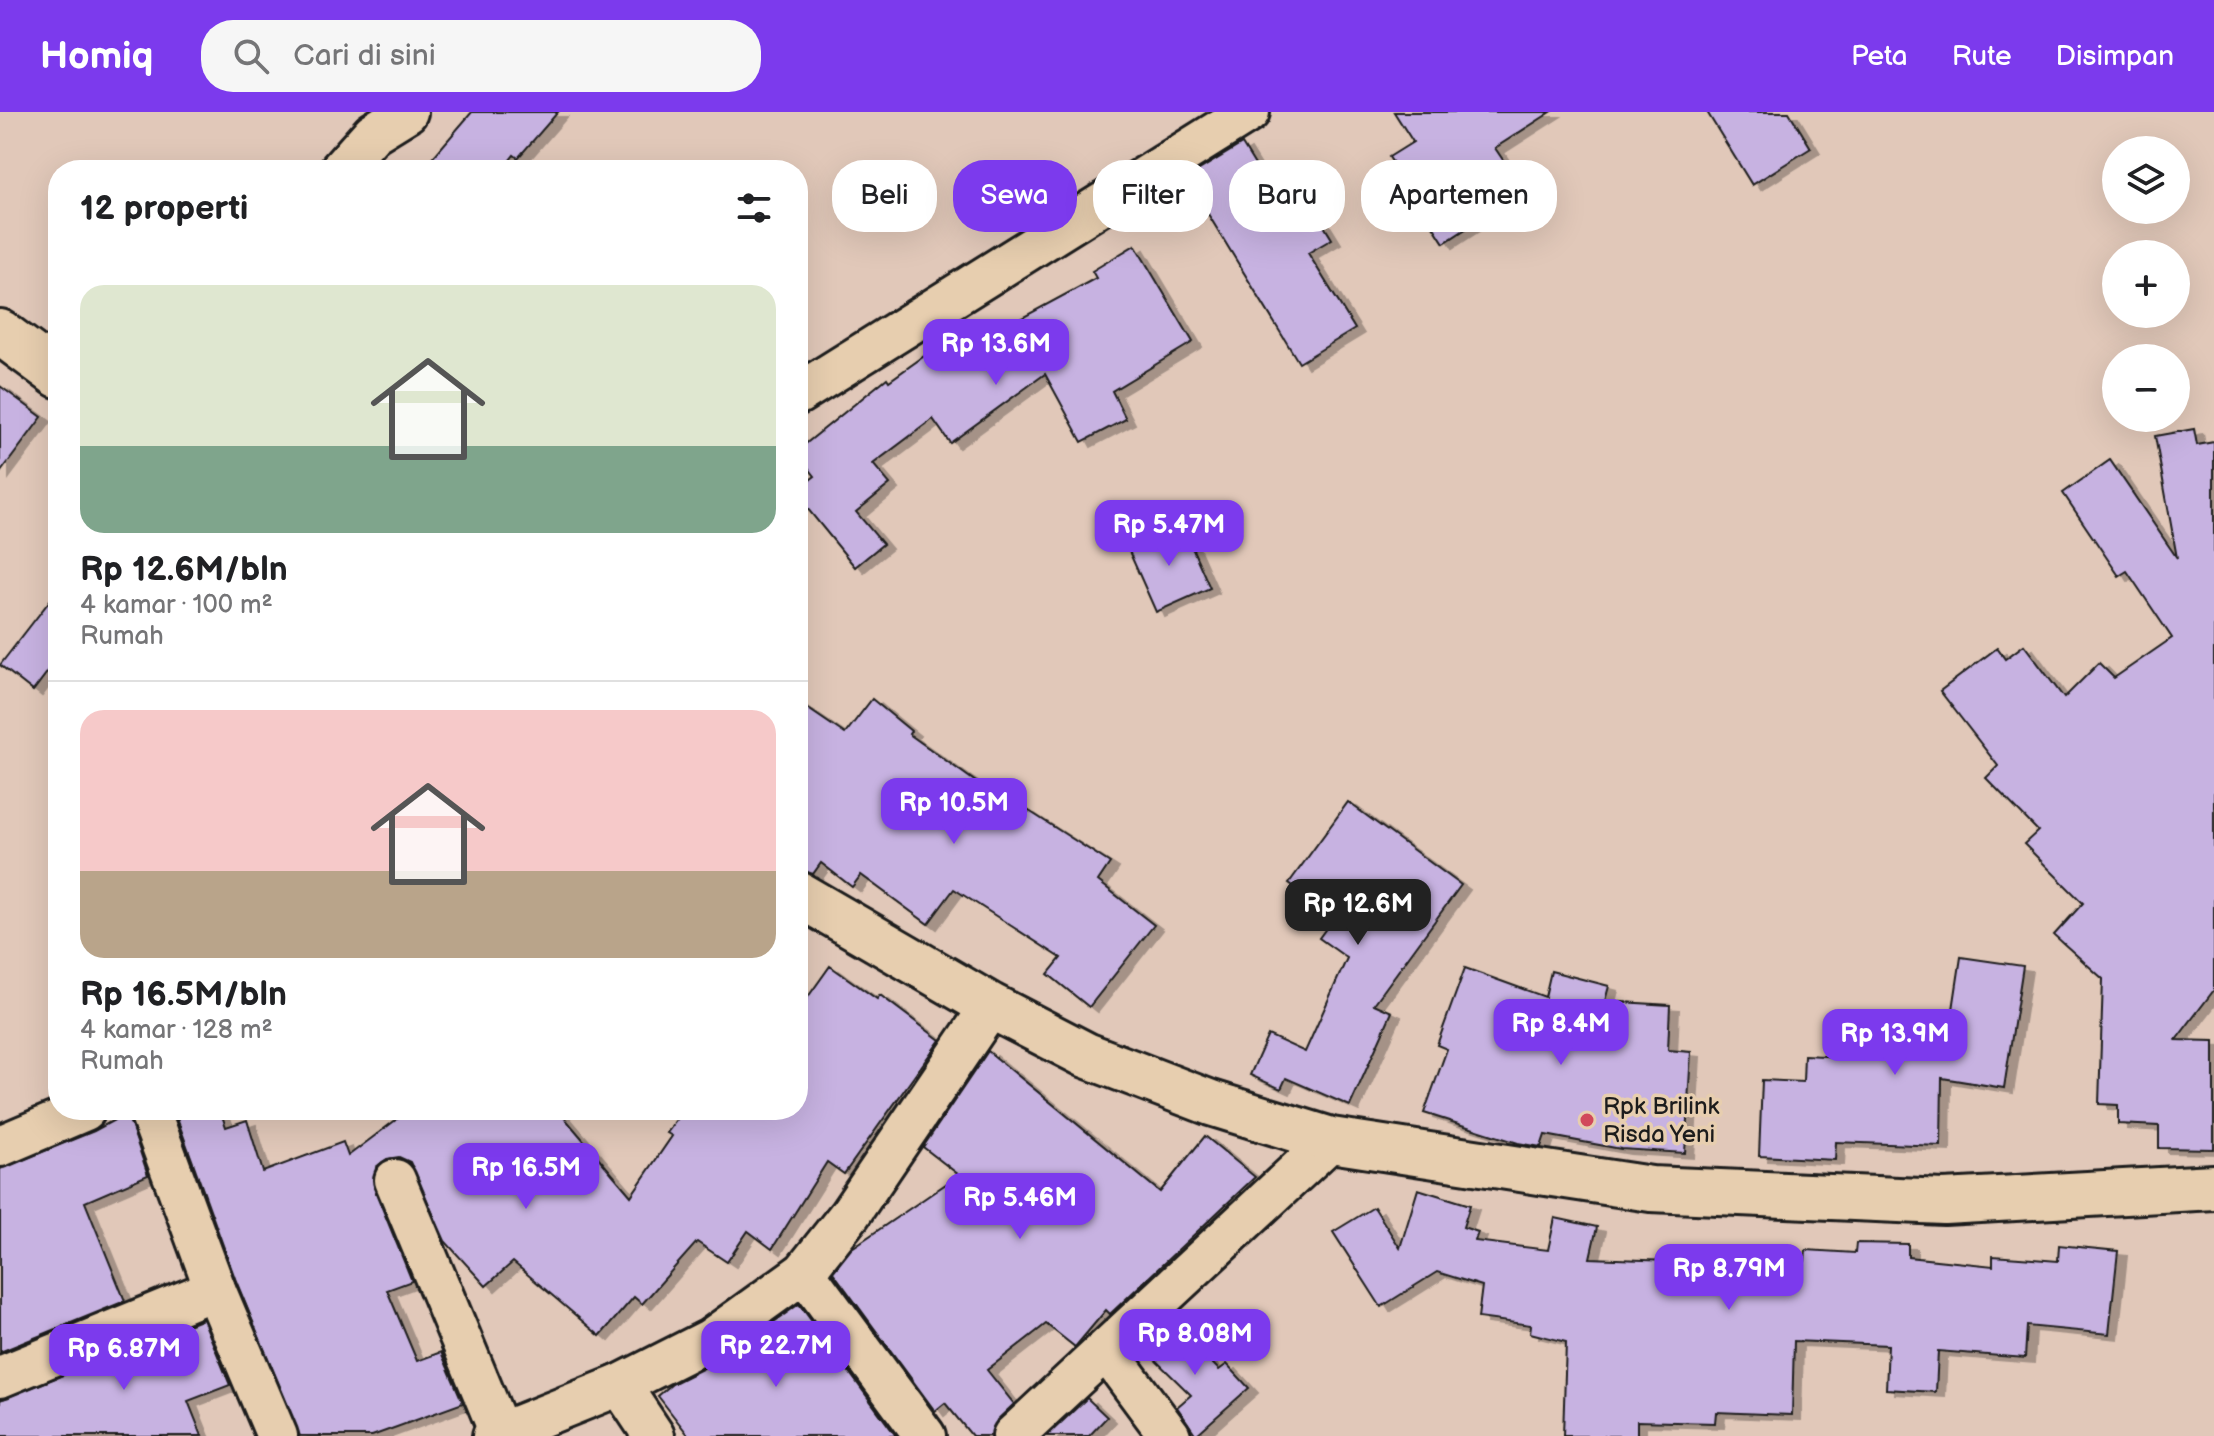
<!DOCTYPE html>
<html lang="id">
<meta charset="utf-8">
<style>
:root{--surface:#fff;--page:#f6f6f6;--text:#202124;--muted:#757577;--line:#e0e0e0;--accent:#7c3aed}
body{margin:0;font-family:"Balsamiq Sans",sans-serif;background:var(--page);color:var(--text);height:100vh;display:flex;flex-direction:column;font-size:30px;white-space:nowrap}
*{box-sizing:border-box;margin:0}
p{font-size:26px;color:var(--muted)}
.icon{flex:none;width:44px;height:44px;fill:none;stroke:currentColor;stroke-width:2;stroke-linecap:round;stroke-linejoin:round}
.map{position:relative;flex:1;overflow:hidden}
.panel{position:absolute;left:48px;top:48px;width:760px;height:960px;display:flex;flex-direction:column;background:var(--surface);border-radius:32px;box-shadow:0 8px 32px #0002}
.panel>*{flex:none}
.top-card{position:absolute;left:832px;top:48px;width:760px;height:72px;display:flex;gap:16px}
.tools{position:absolute;left:2102px;top:24px;display:grid;gap:16px}
.tools a{display:grid;place-items:center;width:88px;height:88px;border-radius:50%;background:var(--surface);box-shadow:0 8px 32px #0002;font-size:40px}
.price{position:absolute;translate:-50% -68px;padding:0 18px;border-radius:16px;background:var(--accent);color:#fff;font-size:26px;line-height:52px;filter:drop-shadow(0 2px 4px #0008)}
.price::after{content:'';position:absolute;left:50%;top:48px;width:24px;height:18px;margin-left:-12px;background:inherit;clip-path:polygon(0 0,100% 0,50% 100%)}
.price.active{background:#222;color:#fff}
ul{padding:0;list-style:none}
li{display:grid;align-content:center;gap:16px;height:424px;padding:0 32px}
li+li{border-top:2px solid var(--line)}
li span{display:grid;place-items:center;height:248px;border-radius:24px;color:#555}
li>.icon{margin-inline-start:auto}
span .icon{width:144px;height:144px;fill:#fffc;stroke-width:1}
li b{font-size:34px}
h2{display:flex;justify-content:space-between;align-items:center;height:96px;padding:0 32px;font-size:34px}
.pill{padding:0 28px;border-radius:32px;background:var(--surface);box-shadow:0 8px 32px #0002;font-size:28px;line-height:72px}
.pill.active{background:var(--accent);color:#fff}
header{display:flex;align-items:center;gap:48px;box-sizing:border-box;height:112px;padding:0 40px;background:var(--accent);color:#fff}
header strong{font-size:38px}
nav{display:flex;gap:44px;margin-inline-start:auto;font-size:28px}
.search{width:560px;height:72px;background:var(--page);display:flex;align-items:center;gap:20px;box-sizing:border-box;padding:0 28px;border-radius:32px;color:var(--muted);font-size:30px}
.map>svg:first-child{display:block}
</style>
<header>
<strong>Homiq</strong>
<div class="search"><svg class="icon" aria-label="search" viewBox="0 0 24 24"><circle cx="10" cy="10" r="6"/><path d="M15 15l6 6"/></svg>Cari di sini</div>
<nav><a>Peta</a><a>Rute</a><a>Disimpan</a></nav>
</header>
<div class="map">
<svg width="2214" height="1324" viewBox="0 0 2214 1324">
<defs>
<filter id="shadow"><feDropShadow dx="9" dy="5" stdDeviation="0" flood-color="#0004"/></filter>
</defs>
<rect width="100%" height="100%" fill="#e1c8b9"/>
<filter id="ink" filterUnits="userSpaceOnUse"><feTurbulence type="fractalNoise" baseFrequency=".0125" numOctaves="2"/><feDisplacementMap in="SourceGraphic" scale="16" xChannelSelector="R" yChannelSelector="G"/><feConvolveMatrix kernelMatrix="1 2 1 2 8 2 1 2 1" color-interpolation-filters="sRGB"/></filter>
<g filter="url(#ink)">
<g fill="#c7b2e1" stroke="#1c1c1c" stroke-width="2" filter="url(#shadow)">
<path d="M 472,0 L 558,0 L 518,46 L 514,43 L 502,58 L 422,58 Z"/>
<path d="M 1394,0 L 1551,0 L 1495,36 L 1524,79 L 1444,131 L 1389,45 L 1413,30 Z"/>
<path d="M 1707,0 L 1789,0 L 1811,36 L 1752,73 Z"/>
<path d="M 1242,32 L 1274,84 L 1297,70 L 1332,127 L 1308,141 L 1355,217 L 1299,251 L 1186,66 Z"/>
<path d="M 1135,133 L 1193,230 L 1112,279 L 1126,307 L 1082,330 L 1045,262 L 950,331 L 933,307 L 873,352 L 890,372 L 856,400 L 883,432 L 855,455 L 798,385 L 798,377 L 815,364 L 798,343 L 798,338 L 887,266 L 889,269 L 958,220 L 968,235 L 1096,166 L 1092,159 Z"/>
<path d="M 0,274 L 42,305 L 0,361 Z"/>
<path d="M 2194,317 L 2197,333 L 2214,330 L 2214,878 L 2176,928 L 2214,929 L 2214,1037 L 2159,1036 L 2159,1014 L 2118,1012 L 2118,993 L 2099,992 L 2103,867 L 2054,823 L 2083,791 L 2024,732 L 2038,719 L 1986,666 L 1998,654 L 1940,579 L 1997,536 L 2005,547 L 2024,533 L 2064,586 L 2099,551 L 2114,566 L 2172,526 L 2127,459 L 2119,464 L 2063,381 L 2110,348 L 2177,446 L 2155,324 Z"/>
<path d="M 1182,413 L 1210,476 L 1156,500 L 1128,437 Z"/>
<path d="M 58,478 L 58,546 L 33,579 L 0,553 Z"/>
<path d="M 872,587 L 911,619 L 909,622 L 1022,703 L 1026,697 L 1110,751 L 1098,769 L 1154,813 L 1089,895 L 1048,862 L 1061,846 L 954,777 L 928,812 L 861,763 L 852,775 L 821,751 L 813,762 L 798,757 L 798,590 L 845,622 Z"/>
<path d="M 1348,690 L 1461,773 L 1374,892 L 1392,900 L 1350,994 L 1286,966 L 1281,977 L 1250,963 L 1268,923 L 1305,940 L 1347,846 L 1319,826 L 1335,804 L 1289,771 Z"/>
<path d="M 1961,845 L 2023,854 L 2004,976 L 1942,966 L 1941,1034 L 1836,1030 L 1835,1048 L 1759,1044 L 1762,968 L 1803,970 L 1804,943 L 1845,945 L 1845,934 L 1947,937 Z"/>
<path d="M 830,854 L 877,887 L 880,883 L 940,928 L 844,1062 L 827,1050 L 772,1137 L 748,1119 L 727,1150 L 697,1130 L 642,1192 L 634,1185 L 600,1224 L 513,1150 L 486,1174 L 445,1129 L 410,1050 L 399,1045 L 387,1047 L 376,1055 L 374,1076 L 412,1169 L 387,1178 L 417,1249 L 441,1240 L 463,1291 L 372,1324 L 300,1324 L 236,1169 L 174,998 L 220,998 L 226,1015 L 247,1008 L 263,1060 L 343,1030 L 348,1044 L 409,998 L 558,998 L 631,1084 L 672,1024 L 667,1021 L 684,998 L 798,998 L 798,899 Z"/>
<path d="M 1465,856 L 1545,885 L 1551,859 L 1609,874 L 1605,889 L 1670,893 L 1668,938 L 1691,940 L 1685,1041 L 1621,1037 L 1545,1023 L 1541,1035 L 1518,1031 L 1424,1001 L 1447,937 L 1437,933 Z"/>
<path d="M 988,939 L 1160,1080 L 1205,1024 L 1255,1065 L 1110,1202 L 1106,1198 L 1075,1235 L 1046,1212 L 987,1258 L 1014,1292 L 997,1308 L 991,1324 L 972,1324 L 945,1291 L 935,1299 L 833,1160 L 852,1136 L 959,1063 L 923,1035 Z"/>
<path d="M 127,1001 L 148,1063 L 85,1090 L 125,1189 L 0,1240 L 0,1057 L 94,1019 Z"/>
<path d="M 1418,1077 L 1470,1093 L 1463,1115 L 1478,1120 L 1475,1129 L 1548,1138 L 1555,1106 L 1597,1115 L 1590,1146 L 1724,1151 L 1724,1146 L 1805,1149 L 1806,1138 L 1855,1141 L 1856,1131 L 1908,1132 L 1908,1145 L 1993,1154 L 1993,1144 L 2058,1149 L 2059,1133 L 2118,1139 L 2109,1222 L 2027,1214 L 2025,1246 L 1938,1239 L 1936,1280 L 1886,1277 L 1888,1233 L 1794,1229 L 1792,1303 L 1716,1300 L 1715,1311 L 1637,1309 L 1637,1324 L 1563,1324 L 1566,1230 L 1530,1221 L 1531,1213 L 1478,1206 L 1482,1174 L 1437,1160 L 1381,1195 L 1333,1120 L 1374,1095 L 1400,1136 Z"/>
<path d="M 799,1192 L 896,1324 L 689,1324 L 658,1284 L 672,1272 L 724,1246 Z"/>
<path d="M 203,1207 L 230,1273 L 188,1289 L 202,1324 L 0,1324 L 0,1288 Z"/>
<path d="M 1170,1209 L 1219,1258 L 1227,1252 L 1249,1276 L 1196,1323 L 1177,1295 L 1191,1283 L 1142,1235 Z"/>
<path d="M 1087,1286 L 1107,1305 L 1089,1324 L 1047,1324 Z"/>
</g>
<g fill="none" stroke-linecap="round" stroke-linejoin="round">
<defs>
<g id="street">
<path d="M 340,58 L 373,21 L 407,0"/>
<path d="M 798,282 L 1249,0"/>
<path d="M 149,998 L 215,1177 L 277,1324"/>
<path d="M 0,1034 L 85,998"/>
<path d="M 395,1068 L 500,1321"/>
<path d="M 804,1160 L 925,1324"/>
<path d="M 1107,1239 L 1170,1324"/>
<path d="M 0,1265 L 215,1177"/>
<path d="M 620,1273 L 654,1324"/>
<path d="M 493,1324 L 620,1273 L 711,1227 L 804,1160 L 850,1102 L 991,894"/>
<path d="M 1013,1324 L 1331,1028"/>
</g>
<g id="secondary">
<path d="M 0,220 L 58,263"/>
<path d="M 798,782 L 991,894 L 1086,943 L 1211,991 L 1331,1028 L 1651,1077 L 1944,1090 L 2214,1075"/>
</g>
</defs>
<use href="#street" stroke="#1c1c1c" stroke-width="46"/>
<use href="#secondary" stroke="#1c1c1c" stroke-width="50"/>
<use href="#street" stroke="#e7ceaf" stroke-width="40"/>
<use href="#secondary" stroke="#e7ceaf" stroke-width="44"/>
</g>
</g>
<circle fill="#d1495b" stroke="#e7ceaf" stroke-width="3" cx="1587" cy="1008" r="8"/>
<g text-anchor="middle" dominant-baseline="central" stroke-width="7" stroke-linejoin="round" paint-order="stroke">
<g font-size="24" fill="#1c1c1c" stroke="#e7ceaf" text-anchor="start">
<text x="1603" y="994">Rpk Brilink<tspan x="1603" dy="28">Risda Yeni</tspan></text>
</g>
</g>
</svg>
<div class="tools">
<a><svg class="icon" aria-label="layers" viewBox="0 0 24 24"><path d="M12 4l9 5-9 5-9-5zM3 14l9 5 9-5"/></svg></a>
<a>+</a>
<a>−</a>
</div>
<b class="price" style="left:996px;top:275px">Rp 13.6M</b>
<b class="price" style="left:1169px;top:456px">Rp 5.47M</b>
<b class="price" style="left:954px;top:734px">Rp 10.5M</b>
<b class="price active" style="left:1358px;top:835px">Rp 12.6M</b>
<b class="price" style="left:1561px;top:955px">Rp 8.4M</b>
<b class="price" style="left:1895px;top:965px">Rp 13.9M</b>
<b class="price" style="left:526px;top:1099px">Rp 16.5M</b>
<b class="price" style="left:1020px;top:1129px">Rp 5.46M</b>
<b class="price" style="left:1729px;top:1200px">Rp 8.79M</b>
<b class="price" style="left:1195px;top:1265px">Rp 8.08M</b>
<b class="price" style="left:776px;top:1277px">Rp 22.7M</b>
<b class="price" style="left:124px;top:1280px">Rp 6.87M</b>
<div class="top-card">
<a class="pill">Beli</a>
<a class="pill active">Sewa</a>
<a class="pill">Filter</a>
<a class="pill">Baru</a>
<a class="pill">Apartemen</a>
</div>
<section class="panel">
<h2>12 properti<svg class="icon" aria-label="filters" viewBox="0 0 24 24"><path d="M4 7h16M4 17h16"/><circle cx="9" cy="7" r="2"/><circle cx="15" cy="17" r="2"/></svg></h2>
<ul>
<li><span style="background:linear-gradient(#dfe7d0 65%,#7fa58c 0)"><svg class="icon" aria-label="home" viewBox="0 0 24 24"><path d="M3 11l9-7 9 7M6 9v11h12V9"/></svg></span><div><b>Rp 12.6M/bln</b><p>4 kamar · 100 m²</p><p>Rumah</p></div></li>
<li><span style="background:linear-gradient(#f6c9c9 65%,#b9a48a 0)"><svg class="icon" aria-label="home" viewBox="0 0 24 24"><path d="M3 11l9-7 9 7M6 9v11h12V9"/></svg></span><div><b>Rp 16.5M/bln</b><p>4 kamar · 128 m²</p><p>Rumah</p></div></li>
</ul>
</section>
</div>
